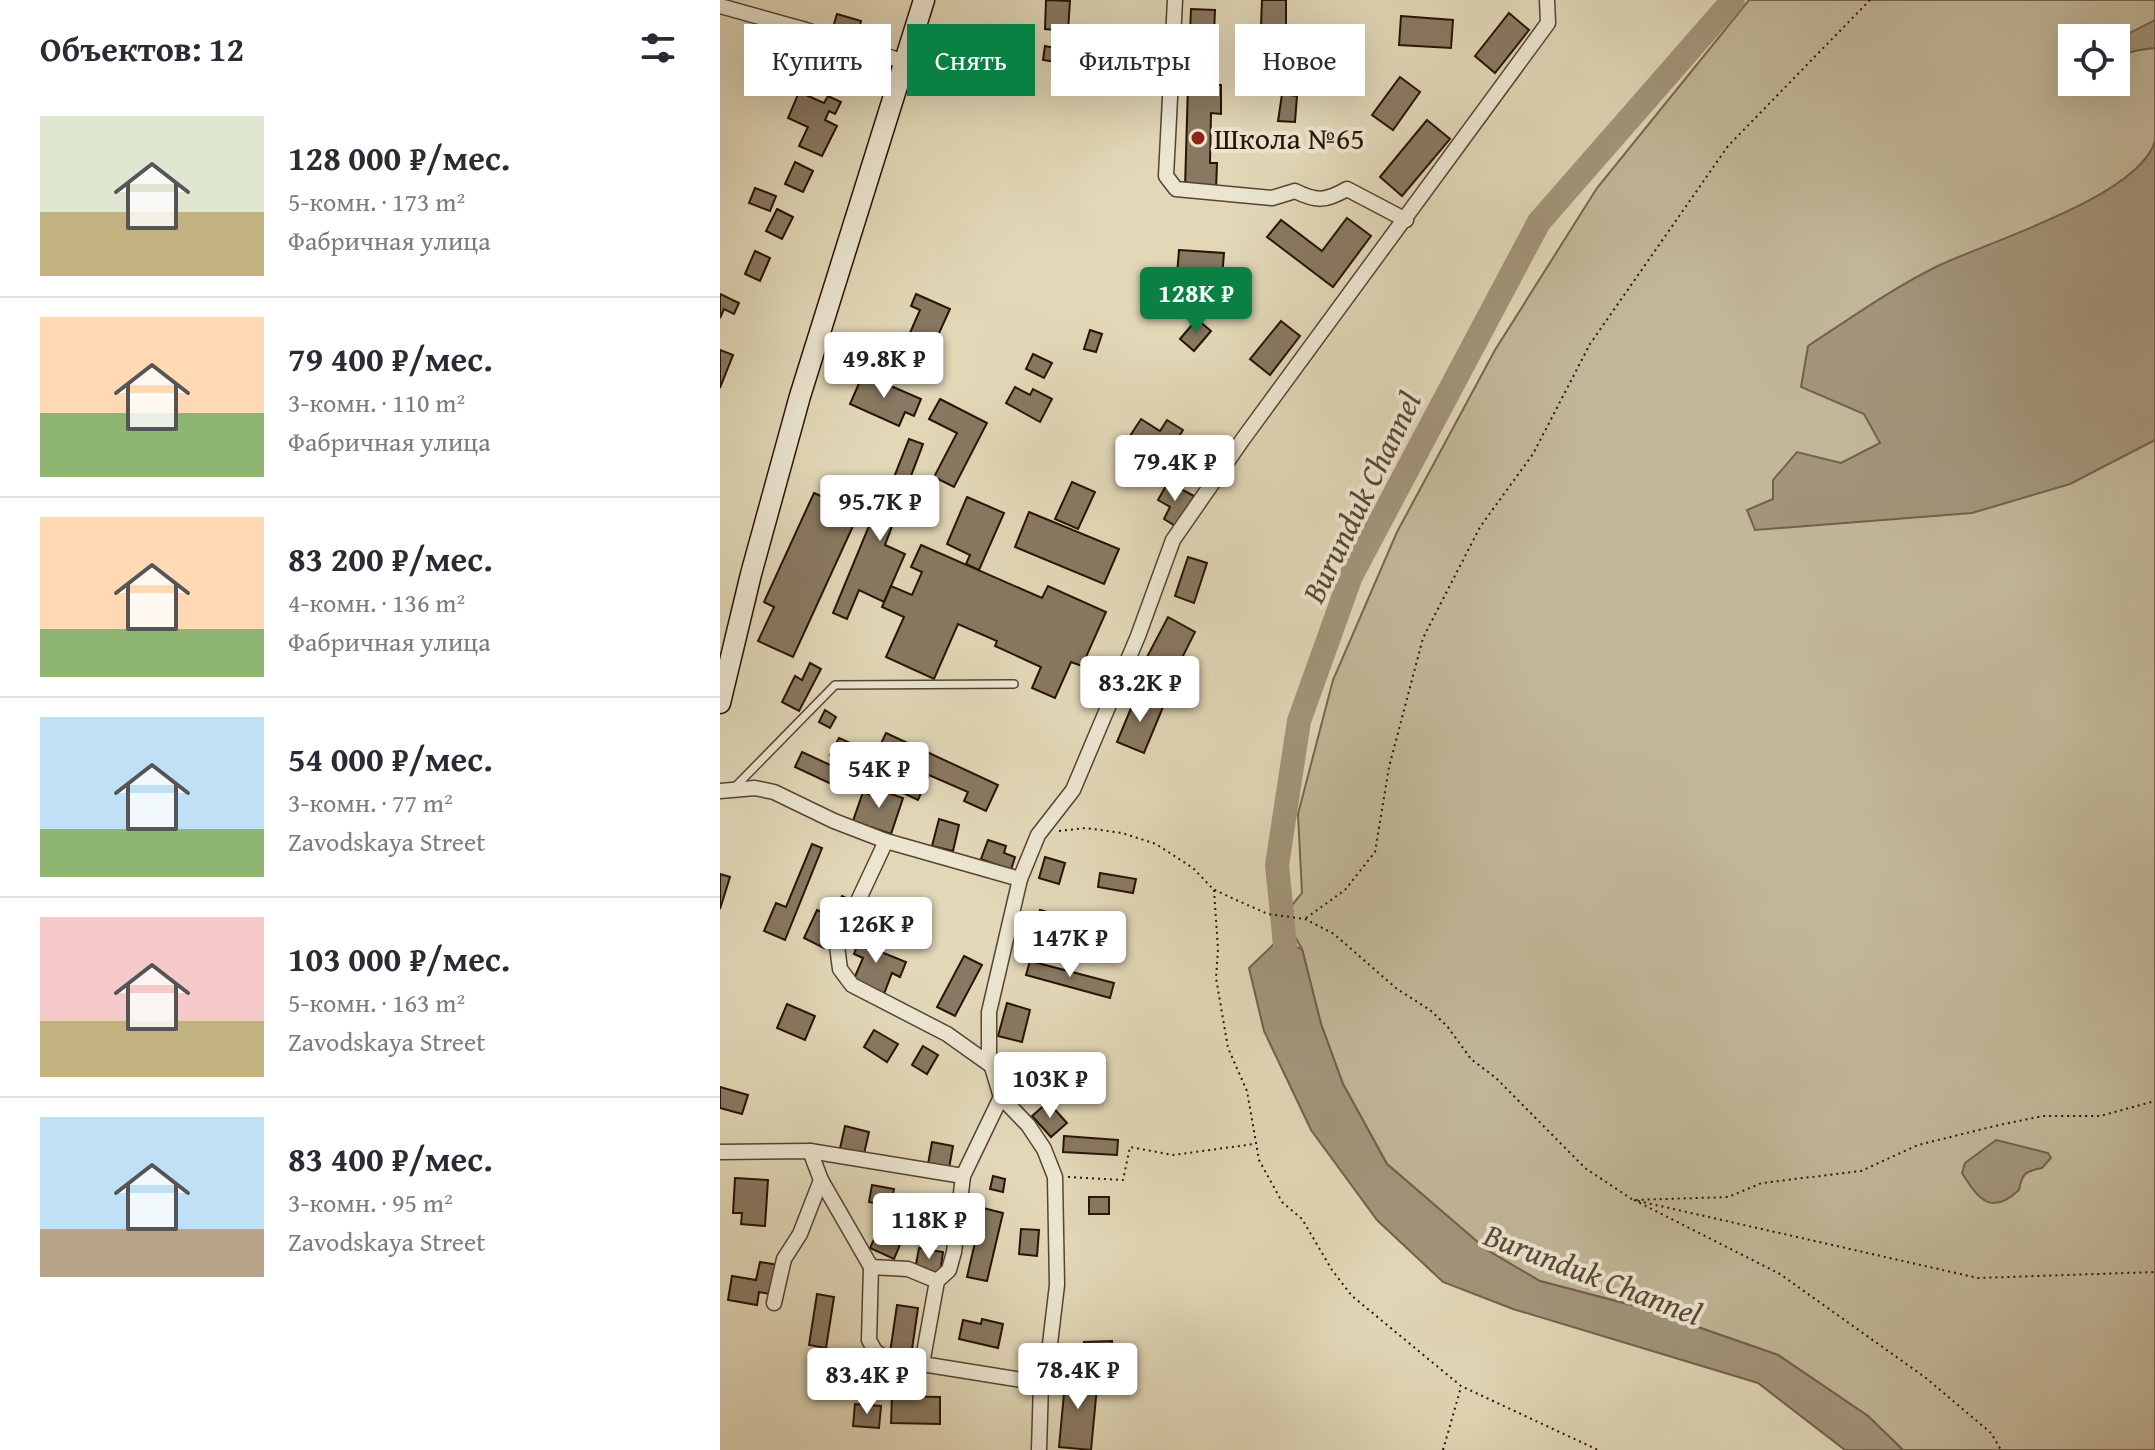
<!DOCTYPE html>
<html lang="ru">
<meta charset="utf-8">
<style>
:root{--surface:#fff;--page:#f7f7f7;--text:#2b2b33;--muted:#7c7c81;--line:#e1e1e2;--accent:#0b8043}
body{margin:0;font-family:"Gentium Book Plus",serif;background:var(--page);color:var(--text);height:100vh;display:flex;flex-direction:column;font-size:30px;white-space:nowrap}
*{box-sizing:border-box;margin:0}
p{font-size:26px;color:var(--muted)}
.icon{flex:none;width:44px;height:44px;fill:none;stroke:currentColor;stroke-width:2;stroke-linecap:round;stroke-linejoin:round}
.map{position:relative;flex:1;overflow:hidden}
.details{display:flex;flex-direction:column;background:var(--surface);width:720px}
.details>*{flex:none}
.hud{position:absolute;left:24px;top:24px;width:760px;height:72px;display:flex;gap:16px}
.controls{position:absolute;left:1338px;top:24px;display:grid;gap:16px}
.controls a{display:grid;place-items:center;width:72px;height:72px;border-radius:0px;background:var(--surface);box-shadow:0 8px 32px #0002;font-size:40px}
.price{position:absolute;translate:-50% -68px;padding:0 18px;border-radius:8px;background:#fff;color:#222;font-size:26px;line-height:52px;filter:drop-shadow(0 2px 4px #0008)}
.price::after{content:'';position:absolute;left:50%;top:48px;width:24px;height:18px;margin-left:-12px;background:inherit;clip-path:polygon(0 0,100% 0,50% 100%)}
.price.on{background:var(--accent);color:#fff}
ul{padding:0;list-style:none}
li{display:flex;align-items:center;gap:24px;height:200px;padding:0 40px}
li+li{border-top:2px solid var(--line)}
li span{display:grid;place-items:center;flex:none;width:224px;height:160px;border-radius:0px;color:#555}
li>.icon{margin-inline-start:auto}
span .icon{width:96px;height:96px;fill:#fffc;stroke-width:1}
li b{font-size:34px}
h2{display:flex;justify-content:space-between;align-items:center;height:96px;padding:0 40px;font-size:34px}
.chip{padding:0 28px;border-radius:0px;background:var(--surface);box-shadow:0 8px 32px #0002;font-size:28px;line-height:72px}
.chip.on{background:var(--accent);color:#fff}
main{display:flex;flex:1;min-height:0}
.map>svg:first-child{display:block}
</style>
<main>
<section class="details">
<h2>Объектов: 12<svg class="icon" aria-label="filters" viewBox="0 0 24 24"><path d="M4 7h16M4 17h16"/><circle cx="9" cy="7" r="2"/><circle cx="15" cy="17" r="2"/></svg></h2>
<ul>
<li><span style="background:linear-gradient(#dfe7d0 60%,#c2b280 0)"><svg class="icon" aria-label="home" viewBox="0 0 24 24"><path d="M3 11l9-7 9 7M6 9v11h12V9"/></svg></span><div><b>128 000 ₽/мес.</b><p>5-комн. · 173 m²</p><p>Фабричная улица</p></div></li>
<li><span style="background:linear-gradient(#ffd9b3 60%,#8fb573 0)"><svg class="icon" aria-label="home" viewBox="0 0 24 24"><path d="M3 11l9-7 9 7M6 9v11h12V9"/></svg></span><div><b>79 400 ₽/мес.</b><p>3-комн. · 110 m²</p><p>Фабричная улица</p></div></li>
<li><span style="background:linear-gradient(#ffd9b3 70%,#8fb573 0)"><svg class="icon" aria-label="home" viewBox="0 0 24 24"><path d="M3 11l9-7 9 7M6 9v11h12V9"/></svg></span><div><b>83 200 ₽/мес.</b><p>4-комн. · 136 m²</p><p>Фабричная улица</p></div></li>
<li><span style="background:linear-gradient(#bfe0f5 70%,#8fb573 0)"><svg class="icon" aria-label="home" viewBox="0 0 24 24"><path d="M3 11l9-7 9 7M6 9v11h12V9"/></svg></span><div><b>54 000 ₽/мес.</b><p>3-комн. · 77 m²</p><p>Zavodskaya Street</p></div></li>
<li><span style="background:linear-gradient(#f6c9c9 65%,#c2b280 0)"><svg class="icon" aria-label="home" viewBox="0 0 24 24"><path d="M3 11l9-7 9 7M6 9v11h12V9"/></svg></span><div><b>103 000 ₽/мес.</b><p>5-комн. · 163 m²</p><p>Zavodskaya Street</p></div></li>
<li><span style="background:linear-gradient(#bfe0f5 70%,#b9a48a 0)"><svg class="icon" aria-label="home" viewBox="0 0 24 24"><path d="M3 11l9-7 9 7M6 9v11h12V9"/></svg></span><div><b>83 400 ₽/мес.</b><p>3-комн. · 95 m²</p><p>Zavodskaya Street</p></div></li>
</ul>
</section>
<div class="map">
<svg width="1435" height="1450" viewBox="0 0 1435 1450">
<rect width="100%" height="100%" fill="#e2d8b8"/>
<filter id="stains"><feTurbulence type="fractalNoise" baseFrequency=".0025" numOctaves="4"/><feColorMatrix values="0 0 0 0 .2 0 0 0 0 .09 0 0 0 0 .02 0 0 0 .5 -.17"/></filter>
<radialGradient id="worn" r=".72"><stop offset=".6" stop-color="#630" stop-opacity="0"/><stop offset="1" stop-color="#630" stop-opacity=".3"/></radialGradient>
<path fill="#c2b799" stroke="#75654e" stroke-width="2" fill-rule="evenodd" d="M 1029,0 L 1435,0 L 1435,1450 L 1183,1450 L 1148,1416 L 1058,1355 L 926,1309 L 820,1281 L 767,1250 L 667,1164 L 623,1084 L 601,1024 L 582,949 L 563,916 L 582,893 L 578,814 L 613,680 L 677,532 L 775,350 L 877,188 ZM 1352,38 L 1396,38 L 1396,82 L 1352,82 Z"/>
<g fill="#a3957b" stroke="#72614b" stroke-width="2">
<path d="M 1435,20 L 1435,48 C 1421,50 1406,50 1396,62 L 1396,40 Z"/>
<path d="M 1435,141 L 1435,440 L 1350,484 L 1252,513 L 1035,530 L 1027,510 L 1053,499 L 1053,480 L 1077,452 L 1121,463 L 1160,443 L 1144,414 L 1081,387 L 1088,346 C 1131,318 1174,287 1220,265 C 1271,241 1419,196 1435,141 Z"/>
<path d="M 558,940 L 582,949 L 601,1024 L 623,1084 L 667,1164 L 767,1250 L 820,1281 L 926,1309 L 1058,1355 L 1148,1416 L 1183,1450 L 1125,1450 L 1038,1383 L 793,1309 L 723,1282 L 657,1220 L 591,1130 L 544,1031 L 529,968 Z"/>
<path d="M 1276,1140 L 1328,1153 L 1331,1158 L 1322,1168 C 1306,1171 1302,1173 1299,1190 C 1271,1216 1259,1200 1242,1173 L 1245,1163 Z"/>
</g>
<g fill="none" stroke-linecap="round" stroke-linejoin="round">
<path stroke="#a3957b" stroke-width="24" d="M 568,975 L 557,865 L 579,721 L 631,576 L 819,222 L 1013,0"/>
</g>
<g fill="#897962" stroke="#281304" stroke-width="2">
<path d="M 326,0 L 350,1 L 348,31 L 325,29 Z"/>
<path d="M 542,0 L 566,0 L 566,26 L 541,26 Z"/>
<path d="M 471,9 L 495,10 L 493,57 L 469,56 Z"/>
<path d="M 789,13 L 809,30 L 775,73 L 755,56 Z"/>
<path d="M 117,14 L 141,21 L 138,34 L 113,27 Z"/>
<path d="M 681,16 L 733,20 L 731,48 L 679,45 Z"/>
<path d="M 369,41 L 395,44 L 393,64 L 367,62 Z"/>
<rect x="425" y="43" width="15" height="17"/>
<path d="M 325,46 L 344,50 L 342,63 L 323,60 Z"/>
<path d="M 286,61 L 310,67 L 306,86 L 281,81 Z"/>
<path d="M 363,72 L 378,73 L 376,89 L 361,87 Z"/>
<path d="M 680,77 L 700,92 L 673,130 L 652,115 Z"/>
<path d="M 468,84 L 501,85 L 501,114 L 491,113 L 490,163 L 497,163 L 496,189 L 465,188 Z"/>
<path d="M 79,92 L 104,103 L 108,96 L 121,102 L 115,114 L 109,111 L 105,120 L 117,126 L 102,156 L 79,146 L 88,127 L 68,118 Z"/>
<path d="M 562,94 L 577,96 L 575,122 L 558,121 Z"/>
<path d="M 707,120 L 730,139 L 682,196 L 660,177 Z"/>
<path d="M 75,162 L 93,171 L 83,192 L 65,184 Z"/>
<path d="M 35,188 L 56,196 L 50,211 L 29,203 Z"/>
<path d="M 57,209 L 73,217 L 62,239 L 46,231 Z"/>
<path d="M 627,218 L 651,236 L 613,287 L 547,237 L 561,220 L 602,251 Z"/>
<path d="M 459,250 L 504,253 L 500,302 L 465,300 L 467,276 L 457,275 Z"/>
<path d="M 35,251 L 50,258 L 40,281 L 25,274 Z"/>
<path d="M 0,294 L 19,303 L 14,314 L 4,309 L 0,318 Z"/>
<path d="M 196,294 L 230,309 L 210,353 L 186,342 L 200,310 L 191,306 Z"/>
<path d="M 477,319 L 491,331 L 474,351 L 460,339 Z"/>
<path d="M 561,321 L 580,336 L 550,375 L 530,359 Z"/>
<path d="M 370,330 L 382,334 L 376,352 L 364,349 Z"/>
<path d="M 0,350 L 13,355 L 0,388 Z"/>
<path d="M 313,354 L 332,363 L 324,378 L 306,369 Z"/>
<path d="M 143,374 L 201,399 L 194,416 L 185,412 L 179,426 L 130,404 Z"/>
<path d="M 295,387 L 310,395 L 313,389 L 332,399 L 320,422 L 286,403 Z"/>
<path d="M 220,399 L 267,423 L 234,487 L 214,477 L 237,433 L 209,419 Z"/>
<path d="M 421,419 L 440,431 L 447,420 L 463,430 L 452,448 L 446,444 L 439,454 L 410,436 Z"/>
<path d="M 189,439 L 203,444 L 165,545 L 185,554 L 164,602 L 139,590 L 127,619 L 113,613 L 151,521 L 156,523 Z"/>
<path d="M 352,482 L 375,492 L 358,529 L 335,519 Z"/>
<path d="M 448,482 L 474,496 L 457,527 L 444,519 L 450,507 L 438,500 Z"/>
<path d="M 94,493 L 139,513 L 73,657 L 38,641 L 54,607 L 44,602 Z"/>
<path d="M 247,497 L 284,513 L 259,570 L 246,564 L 250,555 L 227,544 Z"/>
<path d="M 309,512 L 399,549 L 384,584 L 295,547 Z"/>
<path d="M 201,545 L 322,598 L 328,586 L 386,612 L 362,666 L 351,662 L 335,698 L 312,688 L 321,667 L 275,646 L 277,641 L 238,624 L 214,679 L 166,657 L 184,617 L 162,607 L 171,586 L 192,595 L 202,572 L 191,567 Z"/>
<path d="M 468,557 L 487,563 L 474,603 L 455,596 Z"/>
<path d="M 448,617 L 475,632 L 455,672 L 427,657 Z"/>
<path d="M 90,663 L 101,669 L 79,711 L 62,702 L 75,676 L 82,680 Z"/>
<path d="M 416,696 L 443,707 L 424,753 L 397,742 Z"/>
<path d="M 105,710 L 116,717 L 110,728 L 99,722 Z"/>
<path d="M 166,733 L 278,785 L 266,811 L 244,801 L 248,792 L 209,775 L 198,800 L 166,785 L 177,761 L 157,752 Z"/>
<path d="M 119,738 L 130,743 L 121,760 L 110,755 Z"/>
<path d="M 82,752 L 119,769 L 117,773 L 129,778 L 124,790 L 75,767 Z"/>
<path d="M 154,788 L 183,798 L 171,834 L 133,821 L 143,792 L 151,795 Z"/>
<path d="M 219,819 L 239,825 L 233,851 L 212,846 Z"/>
<path d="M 268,840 L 286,846 L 284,853 L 295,857 L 291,870 L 261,859 Z"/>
<path d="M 92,844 L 102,848 L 65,940 L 44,931 L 56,903 L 66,907 Z"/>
<path d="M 325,857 L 345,863 L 339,884 L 319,878 Z"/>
<path d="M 380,873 L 416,879 L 413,893 L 378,887 Z"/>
<path d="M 0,874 L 10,877 L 0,909 Z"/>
<path d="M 122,896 L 136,903 L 128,919 L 114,912 Z"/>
<path d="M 97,910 L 117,920 L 104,948 L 84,938 Z"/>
<path d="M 320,910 L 348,918 L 343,934 L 333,931 L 326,958 L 308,953 Z"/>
<path d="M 143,931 L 161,939 L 156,950 L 186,962 L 180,977 L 172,973 L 164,994 L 133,981 L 143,958 L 134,954 Z"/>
<path d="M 244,956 L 262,965 L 235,1016 L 217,1007 Z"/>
<path d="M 310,961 L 394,983 L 390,998 L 306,975 Z"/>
<path d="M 287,1003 L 310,1010 L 302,1042 L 278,1036 Z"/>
<path d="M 67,1004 L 95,1016 L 85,1040 L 57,1028 Z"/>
<path d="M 154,1030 L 178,1044 L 167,1062 L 144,1047 Z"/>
<path d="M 203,1046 L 218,1055 L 207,1074 L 192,1065 Z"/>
<path d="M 0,1087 L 28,1095 L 22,1114 L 0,1108 Z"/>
<path d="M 328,1102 L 347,1123 L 331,1137 L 312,1116 Z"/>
<path d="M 125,1126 L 149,1132 L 143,1158 L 119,1153 Z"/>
<path d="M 344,1136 L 398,1140 L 397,1155 L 343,1152 Z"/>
<path d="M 212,1142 L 233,1146 L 228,1174 L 207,1170 Z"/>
<path d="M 273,1176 L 285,1179 L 283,1192 L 270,1189 Z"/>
<path d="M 15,1178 L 48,1180 L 45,1226 L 21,1224 L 22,1213 L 13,1213 Z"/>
<path d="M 152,1185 L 174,1189 L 170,1206 L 149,1202 Z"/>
<path d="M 206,1195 L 234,1202 L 229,1223 L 201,1217 Z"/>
<rect x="369" y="1197" width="20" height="17"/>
<path d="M 263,1208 L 283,1213 L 267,1281 L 247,1277 Z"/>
<path d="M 301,1229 L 319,1230 L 317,1256 L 299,1254 Z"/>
<path d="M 158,1230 L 182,1240 L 174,1259 L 150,1248 Z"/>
<path d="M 199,1248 L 223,1252 L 220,1274 L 195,1270 Z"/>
<path d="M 40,1262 L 59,1265 L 54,1295 L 39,1292 L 37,1305 L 8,1300 L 12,1276 L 36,1280 Z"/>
<path d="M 97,1294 L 114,1297 L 106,1348 L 89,1345 Z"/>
<path d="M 177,1305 L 198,1308 L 191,1356 L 170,1353 Z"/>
<path d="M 262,1319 L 283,1324 L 278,1348 L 239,1339 L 243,1320 L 261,1324 Z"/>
<path d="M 392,1341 L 393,1354 L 384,1354 L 385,1362 L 365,1363 L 364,1342 Z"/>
<path d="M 346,1372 L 378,1376 L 371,1450 L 339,1447 Z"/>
<path d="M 172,1396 L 220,1397 L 220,1424 L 171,1423 Z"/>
<path d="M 135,1404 L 161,1406 L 159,1428 L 133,1426 Z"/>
</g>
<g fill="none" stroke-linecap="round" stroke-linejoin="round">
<defs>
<path id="lane" d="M 15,787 L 115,685 L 294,684"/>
<g id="street">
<path d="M 455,0 L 446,176 L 456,189 L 552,198 L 575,191 C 597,202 606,201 627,189 L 686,220"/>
<path d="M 0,6 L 86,30 L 185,62"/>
<path d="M 0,791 L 35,788 L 54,792 L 114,821 L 166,841 L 300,879"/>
<path d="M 166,841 L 117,946 L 120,969 L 132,985 L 227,1034 L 272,1066"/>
<path d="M 281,1097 L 308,1125 L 324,1149 L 335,1177 L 337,1285 L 330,1344 L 321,1383 L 319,1450"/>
<path d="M 90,1151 L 101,1180 L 151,1267 L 149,1340 L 155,1351 L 162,1356 L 202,1364 L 321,1383"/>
<path d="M 0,1152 L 90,1151 L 243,1176"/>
<path d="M 151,1267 L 188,1269 L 217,1281"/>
<path d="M 54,1303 L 64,1259 L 80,1234 L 101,1180"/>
<path d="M 202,1364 L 217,1281 L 229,1270 L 234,1252 L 243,1176 L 281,1097 L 269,1057 L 269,1012 L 300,879 L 318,835 L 353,790 L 418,636 L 453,540 L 523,439 L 828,23 L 827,0"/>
</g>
<path id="secondary" d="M 0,703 L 31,574 L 80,396 L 204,0"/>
</defs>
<use href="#lane" stroke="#564431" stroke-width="10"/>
<use href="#street" stroke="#564431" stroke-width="17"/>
<use href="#secondary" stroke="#281304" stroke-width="23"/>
<g stroke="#281304" stroke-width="2" stroke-dasharray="2 4" stroke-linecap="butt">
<path d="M 339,831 L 366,828 L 402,833 L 436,844 L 473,868 L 493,889 L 514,899 L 548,914 L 585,919 L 614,934 L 677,989 L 710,1010 L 727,1026 L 751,1059 L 776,1078 L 865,1168 L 913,1200 L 1008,1197 L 1042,1183 L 1141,1171 L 1198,1145 L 1279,1125 L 1323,1116 L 1380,1116 L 1435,1101"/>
<path d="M 494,890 L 498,949 L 496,978 L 508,1048 L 527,1091 L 539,1160 L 562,1202 L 582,1219 L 612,1270 L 632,1296 L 741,1386 L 878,1450"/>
<path d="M 586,918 L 625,890 L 655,852 L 669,767 L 703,638 L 760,527 L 813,454 L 870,344 L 1008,146 L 1150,0"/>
<path d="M 348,1177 L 403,1180 L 410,1147 L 453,1155 L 534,1144"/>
<path d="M 914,1200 L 1060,1274 L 1206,1378 L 1271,1433 L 1281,1450"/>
<path d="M 918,1201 L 1258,1278 L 1435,1272"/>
<path d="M 723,1450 L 741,1387"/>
</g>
<use href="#lane" stroke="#ece6d1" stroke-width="7"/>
<use href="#street" stroke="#ece6d1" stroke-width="14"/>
<use href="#secondary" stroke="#ece6d1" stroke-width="20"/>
</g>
<circle fill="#8f2418" stroke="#ece6d1" stroke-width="3" cx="478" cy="138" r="8"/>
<g text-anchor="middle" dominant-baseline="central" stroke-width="8" stroke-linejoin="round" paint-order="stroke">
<g font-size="30" fill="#281304" stroke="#ece6d1" text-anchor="start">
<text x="494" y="138">Школа №65</text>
</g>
<g font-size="32" font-style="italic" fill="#594734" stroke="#ece6d1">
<text transform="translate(641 497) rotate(-64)">Burunduk Channel</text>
<text transform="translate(873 1274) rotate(21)">Burunduk Channel</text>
</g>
</g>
<rect width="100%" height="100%" filter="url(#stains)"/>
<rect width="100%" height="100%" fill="url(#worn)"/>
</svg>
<div class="controls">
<a><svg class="icon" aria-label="locate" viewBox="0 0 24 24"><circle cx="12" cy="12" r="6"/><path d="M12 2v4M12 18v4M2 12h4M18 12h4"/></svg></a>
</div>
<b class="price on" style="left:476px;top:335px">128K ₽</b>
<b class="price" style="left:164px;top:400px">49.8K ₽</b>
<b class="price" style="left:455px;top:503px">79.4K ₽</b>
<b class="price" style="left:160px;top:543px">95.7K ₽</b>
<b class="price" style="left:420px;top:724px">83.2K ₽</b>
<b class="price" style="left:159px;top:810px">54K ₽</b>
<b class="price" style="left:156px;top:965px">126K ₽</b>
<b class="price" style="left:350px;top:979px">147K ₽</b>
<b class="price" style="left:330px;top:1120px">103K ₽</b>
<b class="price" style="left:209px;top:1261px">118K ₽</b>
<b class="price" style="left:358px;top:1411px">78.4K ₽</b>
<b class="price" style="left:147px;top:1416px">83.4K ₽</b>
<div class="hud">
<a class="chip">Купить</a>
<a class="chip on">Снять</a>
<a class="chip">Фильтры</a>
<a class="chip">Новое</a>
</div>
</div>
</main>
